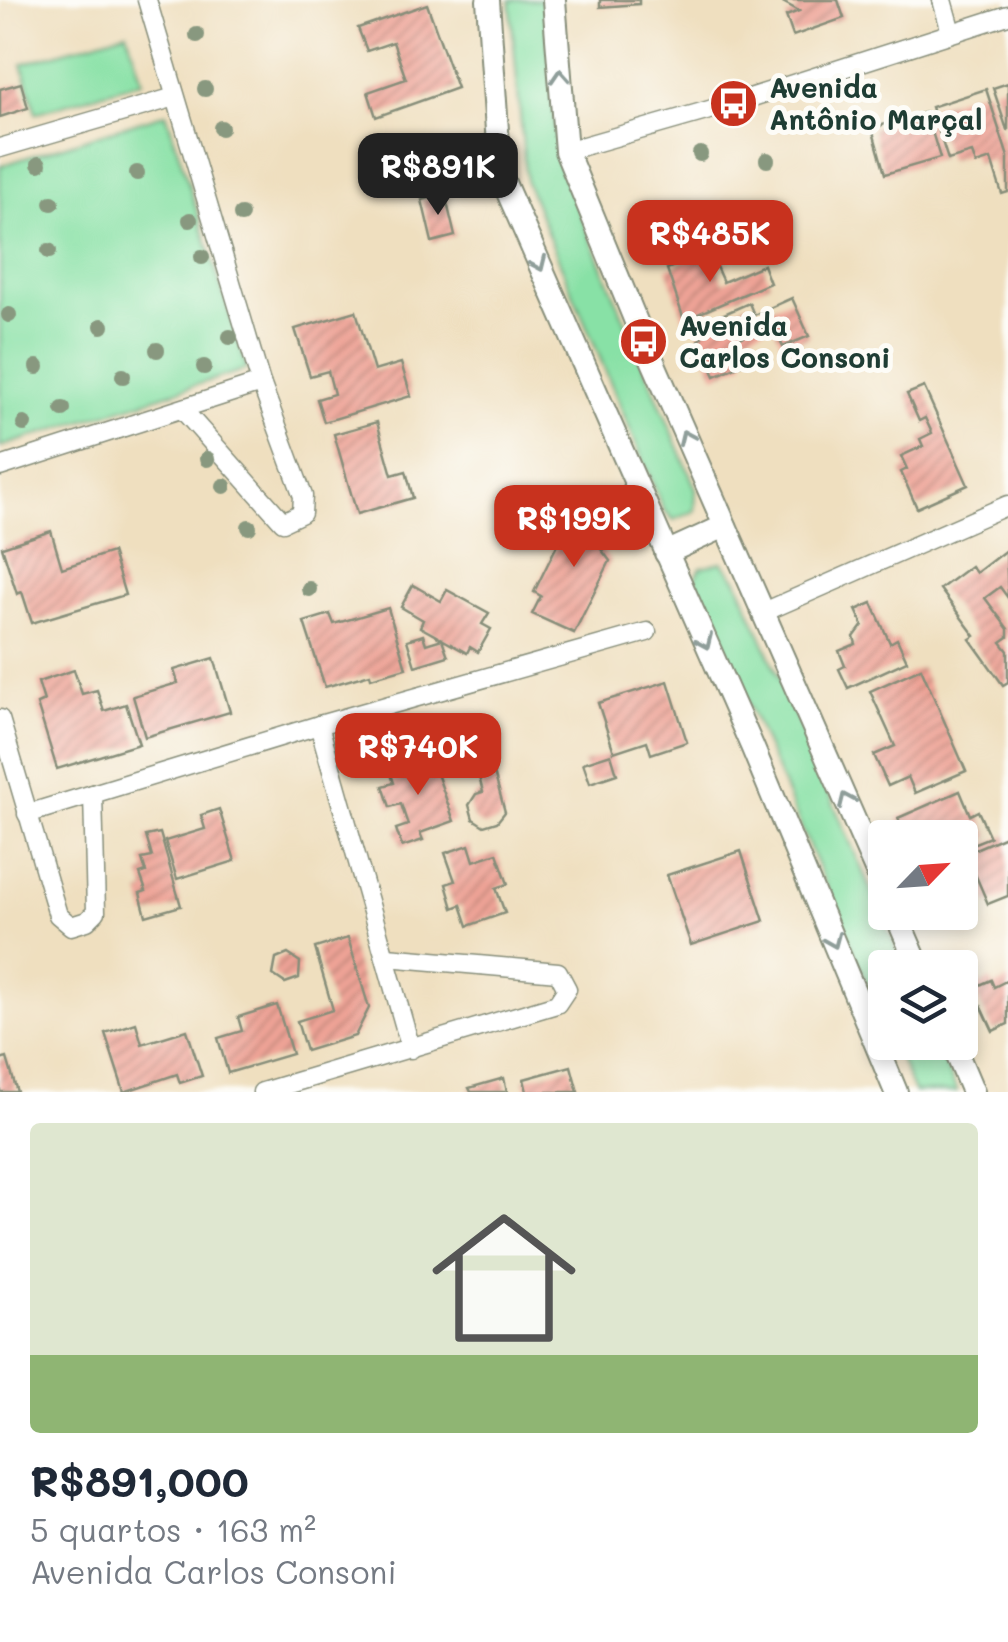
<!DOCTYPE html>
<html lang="pt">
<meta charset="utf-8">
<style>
:root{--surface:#fff;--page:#f6f6f7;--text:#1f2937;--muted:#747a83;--line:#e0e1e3;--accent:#c8321e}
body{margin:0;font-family:Mali,sans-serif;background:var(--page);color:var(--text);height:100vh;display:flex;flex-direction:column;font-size:38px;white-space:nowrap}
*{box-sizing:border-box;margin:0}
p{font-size:32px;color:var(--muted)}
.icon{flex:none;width:55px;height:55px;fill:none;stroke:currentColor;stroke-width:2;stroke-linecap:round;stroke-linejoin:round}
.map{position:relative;height:1092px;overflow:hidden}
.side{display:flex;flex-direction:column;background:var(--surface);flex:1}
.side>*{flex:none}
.needle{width:65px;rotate:65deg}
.fabs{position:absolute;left:868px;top:820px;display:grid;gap:20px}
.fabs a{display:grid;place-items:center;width:110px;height:110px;border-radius:10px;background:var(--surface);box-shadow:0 5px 15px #0003;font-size:50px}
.price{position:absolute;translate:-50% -85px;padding:0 22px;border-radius:20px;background:var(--accent);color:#fff;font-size:32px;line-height:65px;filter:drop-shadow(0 2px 5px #0008)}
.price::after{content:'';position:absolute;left:50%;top:60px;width:30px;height:22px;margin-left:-15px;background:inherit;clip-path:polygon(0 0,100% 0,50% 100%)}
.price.active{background:#222;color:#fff}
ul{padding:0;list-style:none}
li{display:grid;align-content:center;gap:20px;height:530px;padding:0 30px}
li+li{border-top:2px solid var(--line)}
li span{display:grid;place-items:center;height:310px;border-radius:10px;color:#555}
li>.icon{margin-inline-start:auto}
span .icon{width:180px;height:180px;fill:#fffc;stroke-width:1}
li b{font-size:42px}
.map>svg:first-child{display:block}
</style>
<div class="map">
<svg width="1008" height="1092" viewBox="0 0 1008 1092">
<defs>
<pattern id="building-hatch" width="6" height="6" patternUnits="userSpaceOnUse" patternTransform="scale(2.5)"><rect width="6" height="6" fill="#eea396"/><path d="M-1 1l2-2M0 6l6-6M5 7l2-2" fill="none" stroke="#c0867b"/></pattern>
</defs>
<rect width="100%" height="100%" fill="#fdfcf7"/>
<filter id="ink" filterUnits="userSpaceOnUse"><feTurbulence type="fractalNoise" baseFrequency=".01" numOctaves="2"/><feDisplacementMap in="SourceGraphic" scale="20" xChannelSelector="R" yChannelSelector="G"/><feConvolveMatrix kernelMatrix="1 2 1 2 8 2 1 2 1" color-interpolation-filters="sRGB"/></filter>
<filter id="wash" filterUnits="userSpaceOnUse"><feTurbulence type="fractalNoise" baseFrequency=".0048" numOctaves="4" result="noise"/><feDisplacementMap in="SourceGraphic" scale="40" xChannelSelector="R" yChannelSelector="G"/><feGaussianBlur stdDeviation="2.25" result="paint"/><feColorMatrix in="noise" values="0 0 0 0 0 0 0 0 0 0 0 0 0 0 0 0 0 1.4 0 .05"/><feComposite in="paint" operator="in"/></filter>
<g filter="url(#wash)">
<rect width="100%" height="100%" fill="#efdfbf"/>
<g fill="#88e1a6" stroke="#548f6d" stroke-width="2.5">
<path d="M 510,0 L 545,0 L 557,159 L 696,489 L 695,511 L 674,520 L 664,510 L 526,182 Z"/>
<path d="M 127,32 L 142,81 L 36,113 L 22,64 Z"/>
<path d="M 166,113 L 247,369 L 0,447 L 0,166 Z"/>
<path d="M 722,562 L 737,580 L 904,967 L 885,968 L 885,1024 L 695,579 L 701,567 Z"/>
<path d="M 893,1043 L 936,1043 L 957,1092 L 914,1092 Z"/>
</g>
<g id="blocks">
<g fill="url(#building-hatch)">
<path d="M 600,0 L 639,0 L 639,4 L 600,7 Z"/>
<path d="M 779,0 L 838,0 L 844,18 L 793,36 L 786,16 L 799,11 Z"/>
<path d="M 427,4 L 457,88 L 376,117 L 368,92 L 406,79 L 393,42 L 367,51 L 358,28 Z"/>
<path d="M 21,83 L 28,108 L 0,117 L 0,89 Z"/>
<path d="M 1008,83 L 1008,130 L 1007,130 L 993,88 Z"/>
<path d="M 986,89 L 1008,157 L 1008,192 L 1002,194 L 991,159 L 976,164 L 972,153 L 948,160 L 931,107 Z"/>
<path d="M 926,112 L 940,158 L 885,174 L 872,128 Z"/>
<path d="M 445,194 L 455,236 L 432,242 L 422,200 Z"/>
<path d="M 709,251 L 723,282 L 763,265 L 770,283 L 684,320 L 667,269 Z"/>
<path d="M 792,298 L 809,336 L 783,347 L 773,324 L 735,340 L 745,363 L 715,376 L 699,340 L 702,338 L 697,326 L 749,303 L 754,315 Z"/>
<path d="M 356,311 L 374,371 L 401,363 L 411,396 L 324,422 L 317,399 L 334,394 L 328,371 L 310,376 L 295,329 Z"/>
<path d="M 924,387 L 968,485 L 917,508 L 901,472 L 907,469 L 901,456 L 923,446 L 920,439 L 932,433 L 925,418 L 919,421 L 907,394 Z"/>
<path d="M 377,422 L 392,475 L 406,471 L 413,498 L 357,514 L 334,434 Z"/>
<path d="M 600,507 L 613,546 L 601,549 L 610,561 L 574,633 L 532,614 L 541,596 L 534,592 L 561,537 L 556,521 Z"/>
<path d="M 51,531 L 62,568 L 112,552 L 125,595 L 32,623 L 22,592 L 17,594 L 2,547 Z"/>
<path d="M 1006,550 L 1008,598 L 1000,587 L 985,598 L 1008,629 L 1008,637 L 1001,642 L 1008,651 L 1008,682 L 1003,685 L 970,639 L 975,636 L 940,589 L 971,566 L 976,573 Z"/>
<path d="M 413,585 L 441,601 L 447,590 L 489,613 L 482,624 L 491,629 L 478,652 L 470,647 L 467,653 L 420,627 L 423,620 L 401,607 Z"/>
<path d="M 872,603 L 890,643 L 897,639 L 907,661 L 848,688 L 839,669 L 845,666 L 839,651 L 856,644 L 854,637 L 863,625 L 856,610 Z"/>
<path d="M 388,608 L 406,668 L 371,678 L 370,674 L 325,687 L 304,622 L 330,614 L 334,624 Z"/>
<path d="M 423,635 L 426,644 L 442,639 L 448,656 L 415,666 L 407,640 Z"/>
<path d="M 214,658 L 230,712 L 145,737 L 133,696 L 178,683 L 174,670 Z"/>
<path d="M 921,668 L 966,771 L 915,793 L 908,777 L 888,786 L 874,755 L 895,746 L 870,691 Z"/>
<path d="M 74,670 L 82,694 L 97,690 L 104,711 L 126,704 L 139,744 L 57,769 L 37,704 L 44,701 L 38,682 Z"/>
<path d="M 668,681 L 687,742 L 651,754 L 647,741 L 614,752 L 598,703 Z"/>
<path d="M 488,751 L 505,812 L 497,822 L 484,826 L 473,819 L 469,805 L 476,794 L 483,792 L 473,755 Z"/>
<path d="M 430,754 L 454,821 L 420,833 L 423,840 L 402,847 L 396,829 L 408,825 L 401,804 L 390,807 L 383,786 L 394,783 L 389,768 Z"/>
<path d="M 611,754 L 617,774 L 590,783 L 583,763 Z"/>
<path d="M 960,791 L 970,815 L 978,811 L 990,837 L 960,849 L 960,838 L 906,838 L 898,818 Z"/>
<path d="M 219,809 L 235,861 L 177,879 L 165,841 L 205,829 L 201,815 Z"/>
<path d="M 160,833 L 181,906 L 146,916 L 140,893 L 146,891 L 140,874 L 146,872 L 142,859 L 152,857 L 146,836 Z"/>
<path d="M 1008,835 L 1008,896 L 988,904 L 966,853 Z"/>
<path d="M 469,845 L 474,861 L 497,853 L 508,884 L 496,888 L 505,913 L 468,926 L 461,905 L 453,908 L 446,884 L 455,881 L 445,853 Z"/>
<path d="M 741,851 L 764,921 L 691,945 L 667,875 Z"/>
<path d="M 348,938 L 369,1008 L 355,1036 L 306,1051 L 297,1021 L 333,1010 L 315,948 Z"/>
<path d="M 288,954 L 300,962 L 299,978 L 285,983 L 273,975 L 276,959 Z"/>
<path d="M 991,980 L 994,987 L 1008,980 L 1008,1024 L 993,1031 L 973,988 Z"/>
<path d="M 277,1005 L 292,1054 L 228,1073 L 218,1038 L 242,1031 L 238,1017 Z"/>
<path d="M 136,1023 L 142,1044 L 187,1030 L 202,1076 L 180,1083 L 177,1074 L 124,1092 L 105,1033 Z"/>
<path d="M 7,1058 L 17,1092 L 0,1092 L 0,1060 Z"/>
<path d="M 571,1066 L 578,1092 L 527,1092 L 524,1079 Z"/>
<path d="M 504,1078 L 507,1092 L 471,1092 L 469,1088 Z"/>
</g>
</g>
</g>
<g filter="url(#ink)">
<use href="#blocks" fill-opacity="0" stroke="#878e7a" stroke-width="2.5"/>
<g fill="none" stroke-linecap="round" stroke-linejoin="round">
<defs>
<g id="street">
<path d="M 147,0 L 261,383 L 303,496 L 302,513 L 283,522 L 183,410"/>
<path d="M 942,0 L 951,32"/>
<path d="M 0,148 L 175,97"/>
<path d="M 566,151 L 734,103 L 1008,15"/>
<path d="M 0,467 L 261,383"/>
<path d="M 764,612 L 1008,505"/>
<path d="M 0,719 L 58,915 L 71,926 L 87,921 L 96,912 L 93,794"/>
<path d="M 319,725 L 411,1049"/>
<path d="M 27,814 L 319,725 L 647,632"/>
<path d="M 262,1092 L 557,1004 L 567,989 L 558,972 L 387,957"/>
</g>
<g id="secondary">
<path d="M 488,0 L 500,174 L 752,746 L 896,1092"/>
<path d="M 554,0 L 566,151 L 644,341 L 885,890"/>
<path d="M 666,553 L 725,526"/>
<path d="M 895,912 L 919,968"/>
<path d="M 952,1042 L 973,1092"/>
</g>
</defs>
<use href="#street" stroke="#878e7a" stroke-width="21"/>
<use href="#secondary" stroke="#878e7a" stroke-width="26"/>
<use href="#street" stroke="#fff" stroke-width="18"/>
<use href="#secondary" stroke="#fff" stroke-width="22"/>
</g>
<g fill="#88987f">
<circle cx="197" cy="35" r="8"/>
<circle cx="205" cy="89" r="8"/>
<circle cx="221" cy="128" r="8"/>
<circle cx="700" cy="154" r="8"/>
<circle cx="767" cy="160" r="8"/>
<circle cx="39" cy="164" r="8"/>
<circle cx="137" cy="173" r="8"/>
<circle cx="52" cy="203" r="8"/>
<circle cx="241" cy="215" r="8"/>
<circle cx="190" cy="220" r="8"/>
<circle cx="49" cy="251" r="8"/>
<circle cx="202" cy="257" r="8"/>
<circle cx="9" cy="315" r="8"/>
<circle cx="102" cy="326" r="8"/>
<circle cx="230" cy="337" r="8"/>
<circle cx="157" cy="350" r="8"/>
<circle cx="37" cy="367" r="8"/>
<circle cx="204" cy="367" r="8"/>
<circle cx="123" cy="376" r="8"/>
<circle cx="63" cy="409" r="8"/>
<circle cx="24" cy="424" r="8"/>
<circle cx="207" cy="459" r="8"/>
<circle cx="224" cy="486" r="8"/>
<circle cx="249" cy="527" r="8"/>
<circle cx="309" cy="589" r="8"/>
</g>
<defs><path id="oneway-chevron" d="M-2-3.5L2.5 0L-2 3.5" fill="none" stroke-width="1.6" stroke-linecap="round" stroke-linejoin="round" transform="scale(2.5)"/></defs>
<g stroke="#8f9e9a">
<use href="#oneway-chevron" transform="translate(560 76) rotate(-94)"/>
<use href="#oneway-chevron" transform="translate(539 264) rotate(66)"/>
<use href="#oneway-chevron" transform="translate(686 437) rotate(-114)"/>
<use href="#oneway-chevron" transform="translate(705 642) rotate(66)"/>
<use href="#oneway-chevron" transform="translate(846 800) rotate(-114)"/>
<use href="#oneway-chevron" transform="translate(833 941) rotate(67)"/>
</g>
</g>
<defs>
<symbol id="bus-disc" viewBox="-11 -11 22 22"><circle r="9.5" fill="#c8321e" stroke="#fdfcf7"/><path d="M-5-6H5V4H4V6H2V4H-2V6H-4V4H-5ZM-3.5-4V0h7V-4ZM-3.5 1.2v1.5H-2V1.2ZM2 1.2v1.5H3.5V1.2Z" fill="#fff"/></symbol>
</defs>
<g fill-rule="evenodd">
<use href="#bus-disc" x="706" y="76" width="55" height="55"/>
<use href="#bus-disc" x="616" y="314" width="55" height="55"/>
</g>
<g text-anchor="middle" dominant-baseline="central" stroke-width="10" stroke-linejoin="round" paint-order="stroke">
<g font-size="28" font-weight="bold" fill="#1f3d34" stroke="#fdfcf7" text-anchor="start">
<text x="769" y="87">Avenida<tspan x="769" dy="32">Antônio Marçal</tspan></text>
<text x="679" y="325">Avenida<tspan x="679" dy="32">Carlos Consoni</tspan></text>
</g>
</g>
</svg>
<div class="fabs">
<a><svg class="needle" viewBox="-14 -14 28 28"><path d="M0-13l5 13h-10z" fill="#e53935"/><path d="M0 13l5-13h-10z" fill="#747a83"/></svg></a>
<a><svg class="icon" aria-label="layers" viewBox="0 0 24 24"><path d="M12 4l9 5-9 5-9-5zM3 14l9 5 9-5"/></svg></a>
</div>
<b class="price active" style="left:438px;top:218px">R$891K</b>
<b class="price" style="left:710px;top:285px">R$485K</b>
<b class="price" style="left:574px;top:570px">R$199K</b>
<b class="price" style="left:418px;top:798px">R$740K</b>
</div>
<section class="side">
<ul>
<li><span style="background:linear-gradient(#dfe7d0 75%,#8fb573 0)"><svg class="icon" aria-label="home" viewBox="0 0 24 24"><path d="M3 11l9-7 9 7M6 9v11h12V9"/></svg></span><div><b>R$891,000</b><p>5 quartos · 163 m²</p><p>Avenida Carlos Consoni</p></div></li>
</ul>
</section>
